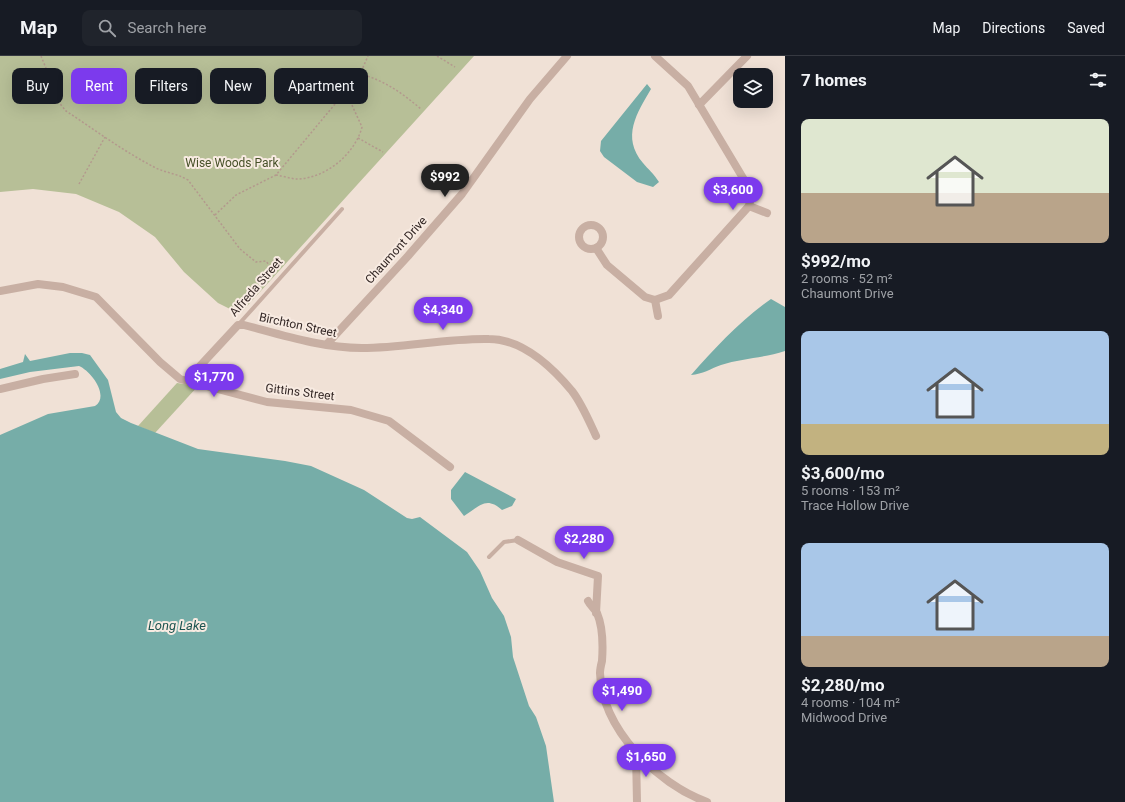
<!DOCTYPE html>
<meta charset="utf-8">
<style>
:root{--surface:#171b24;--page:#20242c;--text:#f1f3f6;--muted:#9ea1a6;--line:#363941;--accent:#7c3aed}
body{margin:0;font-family:Roboto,sans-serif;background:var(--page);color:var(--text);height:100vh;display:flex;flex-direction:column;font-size:15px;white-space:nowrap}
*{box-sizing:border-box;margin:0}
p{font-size:13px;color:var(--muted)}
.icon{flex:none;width:22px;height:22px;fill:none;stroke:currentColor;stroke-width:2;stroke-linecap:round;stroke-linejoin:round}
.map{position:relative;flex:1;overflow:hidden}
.details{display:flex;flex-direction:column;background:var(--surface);width:340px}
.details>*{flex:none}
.guide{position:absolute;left:12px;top:12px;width:380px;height:36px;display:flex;gap:8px}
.tools{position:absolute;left:733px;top:12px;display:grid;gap:8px}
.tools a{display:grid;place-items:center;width:40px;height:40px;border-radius:8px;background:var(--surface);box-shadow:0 4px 16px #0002;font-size:20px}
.price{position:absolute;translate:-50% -34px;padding:0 9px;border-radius:14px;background:var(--accent);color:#fff;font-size:13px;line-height:26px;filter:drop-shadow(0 1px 2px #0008)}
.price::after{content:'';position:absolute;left:50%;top:24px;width:12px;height:9px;margin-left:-6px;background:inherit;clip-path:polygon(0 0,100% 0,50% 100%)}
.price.on{background:#222;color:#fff}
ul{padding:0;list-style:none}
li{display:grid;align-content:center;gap:8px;height:212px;padding:0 16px}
li span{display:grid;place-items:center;height:124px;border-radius:8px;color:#555}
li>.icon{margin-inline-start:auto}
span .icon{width:72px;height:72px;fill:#fffc;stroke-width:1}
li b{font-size:17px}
h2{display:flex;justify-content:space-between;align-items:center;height:48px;padding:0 16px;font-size:17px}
.pill{padding:0 14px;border-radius:8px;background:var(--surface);box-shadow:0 4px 16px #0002;font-size:14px;line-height:36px}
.pill.on{background:var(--accent);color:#fff}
header{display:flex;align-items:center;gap:24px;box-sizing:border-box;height:56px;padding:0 20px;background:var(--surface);border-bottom:1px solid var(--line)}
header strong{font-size:19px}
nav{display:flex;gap:22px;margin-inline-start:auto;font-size:14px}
.search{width:280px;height:36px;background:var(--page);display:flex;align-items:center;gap:10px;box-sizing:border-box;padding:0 14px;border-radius:8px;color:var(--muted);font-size:15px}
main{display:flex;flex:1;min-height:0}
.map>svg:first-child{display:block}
</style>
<header>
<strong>Map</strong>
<div class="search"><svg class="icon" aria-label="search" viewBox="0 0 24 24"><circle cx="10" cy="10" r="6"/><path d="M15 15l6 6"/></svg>Search here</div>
<nav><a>Map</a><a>Directions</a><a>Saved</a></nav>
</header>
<main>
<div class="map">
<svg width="785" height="746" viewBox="0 0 785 746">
<rect width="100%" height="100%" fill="#f0e1d6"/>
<g fill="#b7bf97">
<path d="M 0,0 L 474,0 L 240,258 L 218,247 L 184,216 L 155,181 L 119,156 L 76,138 L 33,133 L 0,136 Z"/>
<path d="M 177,327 L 198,330 L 155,377 L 138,370 Z"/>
</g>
<g fill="#76ada8">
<path d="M 647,28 L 651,33 C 637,57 621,81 643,107 C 648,113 654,118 659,126 L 653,131 L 637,126 L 604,101 L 600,95 L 601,85 Z"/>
<path d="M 771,243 L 785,251 L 785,295 C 764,302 742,302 721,309 C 710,313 703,318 691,319 C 716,291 741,264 771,243 Z"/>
<path d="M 70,297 L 82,297 L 90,299 L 108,324 L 116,356 L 121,362 L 131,367 L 198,393 L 285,405 L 311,410 L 364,434 L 407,462 L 412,463 L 420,461 L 467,496 L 480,515 L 492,542 L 504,560 L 511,581 L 513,601 L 529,650 L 536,661 L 546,690 L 554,746 L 0,746 L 0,379 L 48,358 L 95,350 C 110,340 91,315 79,310 L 30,316 L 0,323 L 0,313 L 23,306 L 25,298 L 30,305 Z"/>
<path d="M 465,416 L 516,443 L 512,450 L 502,454 C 486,440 480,450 464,460 L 451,443 L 451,434 Z"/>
</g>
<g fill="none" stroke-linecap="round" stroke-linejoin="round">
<g stroke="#b3998d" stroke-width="1.5" stroke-dasharray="2 2" stroke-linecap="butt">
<path d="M 41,0 L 61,49 L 66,55 C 95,74 123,95 154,111 C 165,117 176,117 188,124 L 240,193 L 256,206 L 266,205 L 276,218"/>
<path d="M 437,0 L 455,11"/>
<path d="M 360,18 C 384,24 402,37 421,53"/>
<path d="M 358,82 L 383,96"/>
<path d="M 276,119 C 283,120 291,123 298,123 C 326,122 355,98 362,71 L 351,47 L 344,38"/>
<path d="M 79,128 L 105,81"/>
<path d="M 215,159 L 236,139 L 276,119 L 360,18 L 368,0"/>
</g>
<g stroke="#c8afa3" stroke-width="4">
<path d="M 238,269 L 342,153"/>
<path d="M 489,501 L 504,486 L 518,484"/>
</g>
<g stroke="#c8afa3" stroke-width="8">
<path d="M 699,49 L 747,0"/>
<path d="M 749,150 L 767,157"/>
<circle cx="591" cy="181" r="12"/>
<path d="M 596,192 L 607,209 L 645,241 L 655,244 L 669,239 L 749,150 L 751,140 L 746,127 L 688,30 L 655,0"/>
<path d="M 0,235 L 38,228 L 63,231 L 96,241 L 160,306 L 180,323 L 267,346 L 351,354 L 389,365 L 450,411"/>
<path d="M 655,244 L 658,260"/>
<path d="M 327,288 L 408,200 L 462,138 L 530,43 L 567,0"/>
<path d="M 187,324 L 238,269 L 244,269 C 282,279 322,292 362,292 C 404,292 447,282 489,283 C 522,283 552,311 572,335 C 582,348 589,365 596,380"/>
<path d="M 0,333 L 43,323 L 75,318"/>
<path d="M 518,484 L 557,506 L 598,520 L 596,557"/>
<path d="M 588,545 C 590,549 595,553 597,557 C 603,571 603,591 602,605 C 601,609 600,613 600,617 C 602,673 657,728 707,746"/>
<path d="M 636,698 L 637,746"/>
</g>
</g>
<g text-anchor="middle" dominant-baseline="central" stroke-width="4" stroke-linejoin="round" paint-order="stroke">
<g font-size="12" fill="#475129" stroke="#f8ebe2">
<text x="232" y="107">Wise Woods Park</text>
</g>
<g font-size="12" fill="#332725" stroke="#f8ebe2">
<text transform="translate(396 194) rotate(-48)">Chaumont Drive</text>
<text transform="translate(256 231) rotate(-49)">Alfreda Street</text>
<text transform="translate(298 269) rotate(12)">Birchton Street</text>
<text transform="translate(300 336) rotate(7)">Gittins Street</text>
</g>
<g font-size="13" font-style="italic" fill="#1b534f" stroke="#f8ebe2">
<text x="177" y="569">Long Lake</text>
</g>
</g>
</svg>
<div class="tools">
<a><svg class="icon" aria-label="layers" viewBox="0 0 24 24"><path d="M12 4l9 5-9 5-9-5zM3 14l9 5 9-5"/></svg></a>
</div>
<b class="price on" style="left:445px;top:142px">$992</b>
<b class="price" style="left:733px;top:155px">$3,600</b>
<b class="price" style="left:443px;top:275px">$4,340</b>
<b class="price" style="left:214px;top:342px">$1,770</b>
<b class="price" style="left:584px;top:504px">$2,280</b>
<b class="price" style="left:622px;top:656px">$1,490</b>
<b class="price" style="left:646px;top:722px">$1,650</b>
<div class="guide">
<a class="pill">Buy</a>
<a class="pill on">Rent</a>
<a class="pill">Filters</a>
<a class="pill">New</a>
<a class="pill">Apartment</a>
</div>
</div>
<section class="details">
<h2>7 homes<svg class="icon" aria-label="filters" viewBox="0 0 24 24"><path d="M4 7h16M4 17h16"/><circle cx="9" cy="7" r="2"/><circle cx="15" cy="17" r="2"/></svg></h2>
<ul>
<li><span style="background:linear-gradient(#dfe7d0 60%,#b9a48a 0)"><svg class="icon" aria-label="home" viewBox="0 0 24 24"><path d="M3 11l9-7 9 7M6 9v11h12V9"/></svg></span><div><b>$992/mo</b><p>2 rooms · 52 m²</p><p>Chaumont Drive</p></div></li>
<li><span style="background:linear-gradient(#a9c7e8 75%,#c2b280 0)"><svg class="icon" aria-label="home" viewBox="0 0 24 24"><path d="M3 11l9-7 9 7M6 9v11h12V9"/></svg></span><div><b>$3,600/mo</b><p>5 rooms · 153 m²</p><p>Trace Hollow Drive</p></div></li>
<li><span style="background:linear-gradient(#a9c7e8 75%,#b9a48a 0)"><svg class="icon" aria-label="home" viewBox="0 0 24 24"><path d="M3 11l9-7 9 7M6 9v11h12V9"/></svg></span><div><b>$2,280/mo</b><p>4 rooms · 104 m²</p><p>Midwood Drive</p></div></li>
</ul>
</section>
</main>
